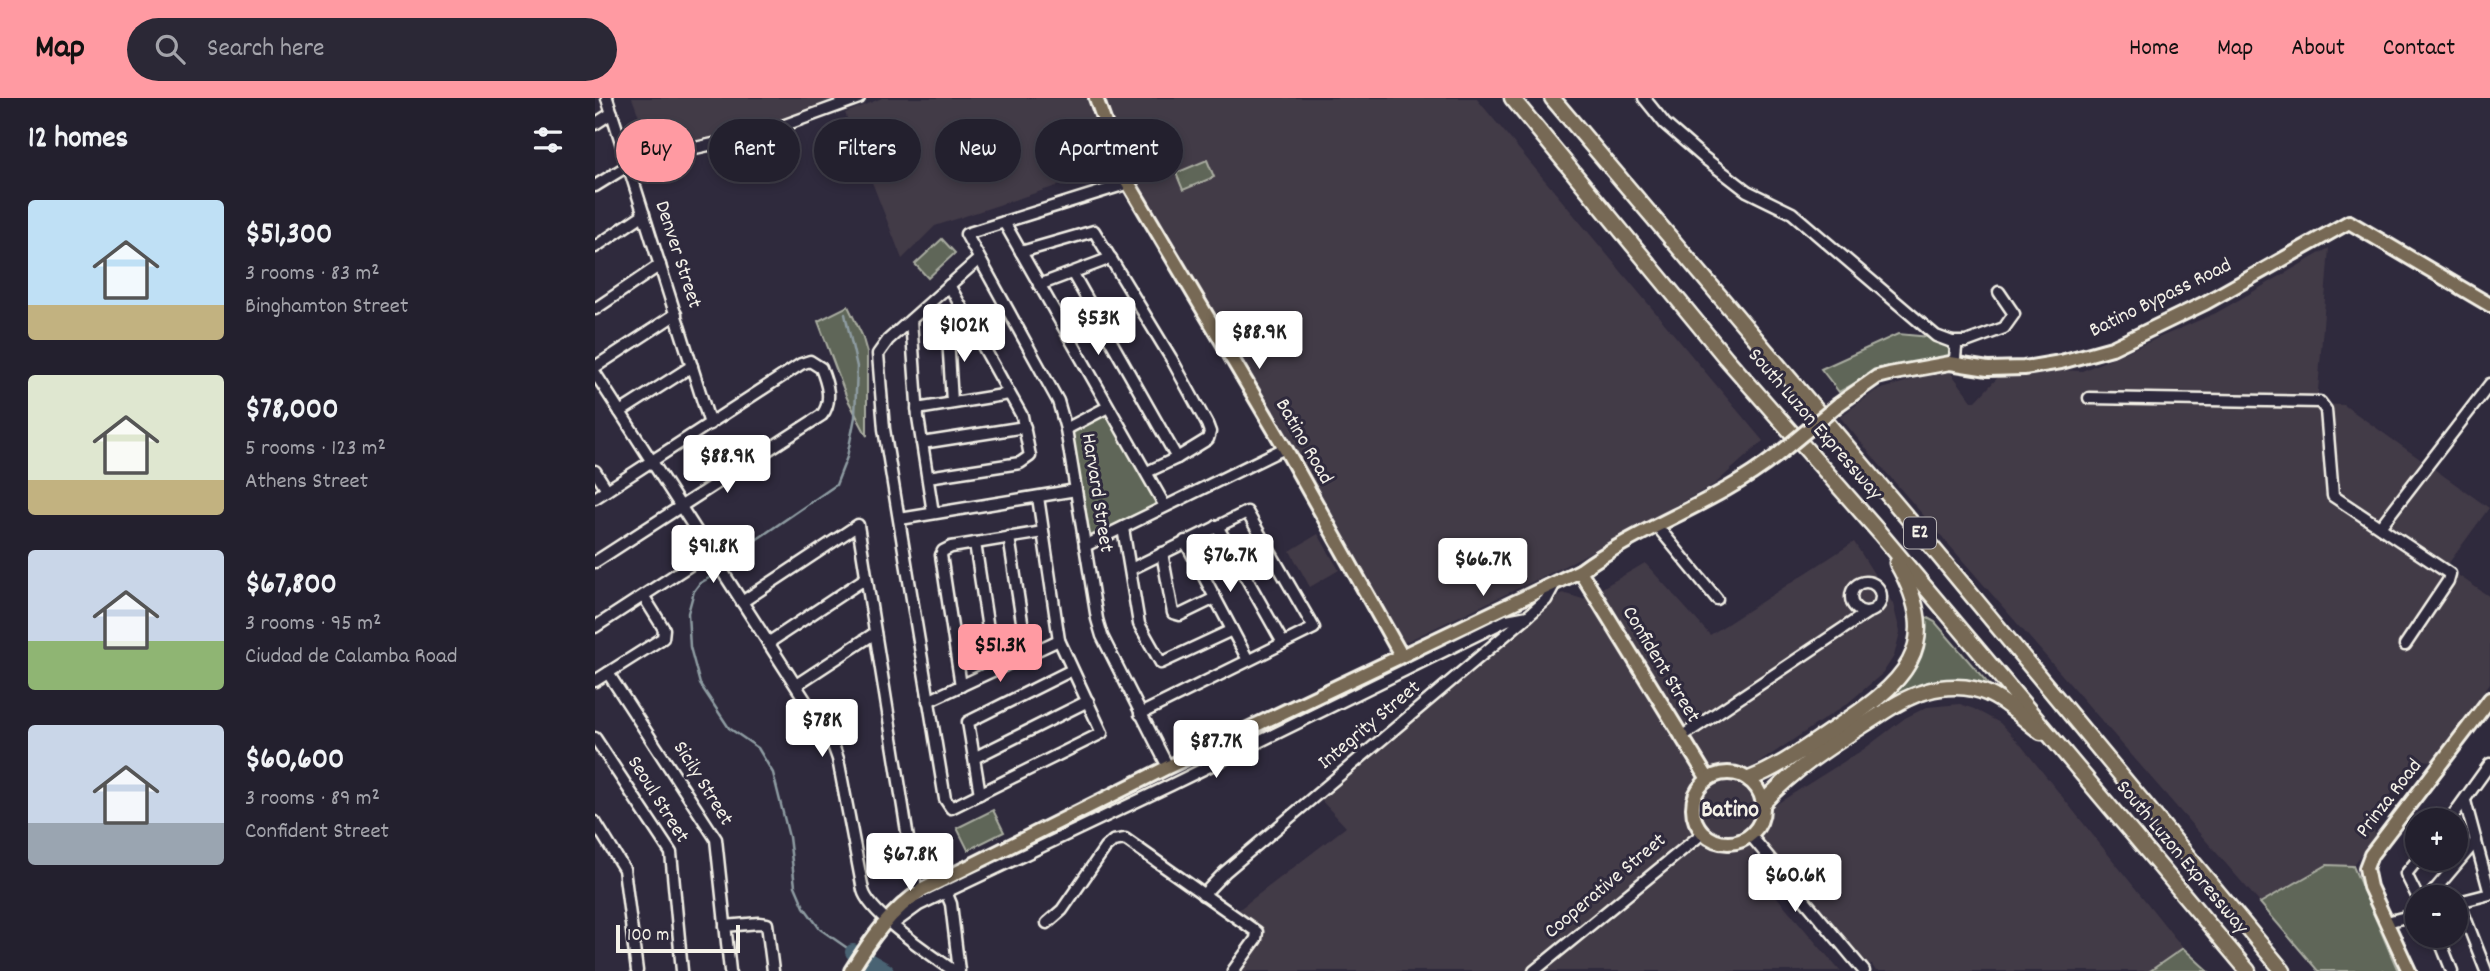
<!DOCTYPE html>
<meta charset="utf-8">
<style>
:root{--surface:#23202e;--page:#2b2836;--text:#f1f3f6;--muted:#a3a3aa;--line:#403e4a;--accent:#ff9aa2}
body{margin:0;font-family:Dekko,sans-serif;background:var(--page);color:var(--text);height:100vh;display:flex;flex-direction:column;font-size:26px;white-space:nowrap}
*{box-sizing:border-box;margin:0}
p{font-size:23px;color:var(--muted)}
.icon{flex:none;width:38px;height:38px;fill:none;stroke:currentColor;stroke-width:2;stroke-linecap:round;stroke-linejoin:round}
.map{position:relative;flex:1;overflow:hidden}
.side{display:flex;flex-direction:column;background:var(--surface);width:595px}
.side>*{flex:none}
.hud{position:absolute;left:21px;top:21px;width:665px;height:63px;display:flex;gap:14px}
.tools{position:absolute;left:1810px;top:710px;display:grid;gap:14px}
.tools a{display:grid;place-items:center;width:63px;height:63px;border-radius:50%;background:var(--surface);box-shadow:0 4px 10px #0003,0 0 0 2px var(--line);font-size:35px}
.scale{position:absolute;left:21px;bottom:18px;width:124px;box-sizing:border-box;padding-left:7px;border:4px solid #f4f1e8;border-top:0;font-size:19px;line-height:24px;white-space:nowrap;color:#f4f1e8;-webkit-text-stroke:5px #2f2a3d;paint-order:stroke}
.price{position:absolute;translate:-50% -60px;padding:0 16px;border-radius:7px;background:#fff;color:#222;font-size:23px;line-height:46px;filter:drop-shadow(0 2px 4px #0008)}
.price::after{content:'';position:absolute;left:50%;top:42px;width:21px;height:16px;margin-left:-10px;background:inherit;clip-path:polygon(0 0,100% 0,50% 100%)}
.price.selected{background:var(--accent);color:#111}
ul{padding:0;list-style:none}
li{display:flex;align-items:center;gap:21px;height:175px;padding:0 28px}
li span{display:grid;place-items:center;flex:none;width:196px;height:140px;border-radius:7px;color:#555}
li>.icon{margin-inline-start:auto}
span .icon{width:84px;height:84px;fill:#fffc;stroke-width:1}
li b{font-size:30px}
h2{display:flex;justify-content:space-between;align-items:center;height:84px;padding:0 28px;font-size:30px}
.chip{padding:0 24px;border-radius:32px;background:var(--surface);box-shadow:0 4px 10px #0003,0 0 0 2px var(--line);font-size:24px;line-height:63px}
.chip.selected{background:var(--accent);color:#111}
header{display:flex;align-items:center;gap:42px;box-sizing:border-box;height:98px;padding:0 35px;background:var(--accent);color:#111}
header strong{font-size:33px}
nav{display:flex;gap:38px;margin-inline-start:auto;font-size:24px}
.search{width:490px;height:63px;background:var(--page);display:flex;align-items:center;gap:18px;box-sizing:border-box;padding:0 24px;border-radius:38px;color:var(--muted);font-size:26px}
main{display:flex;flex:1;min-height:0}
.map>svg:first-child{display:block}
</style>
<header>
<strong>Map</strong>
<div class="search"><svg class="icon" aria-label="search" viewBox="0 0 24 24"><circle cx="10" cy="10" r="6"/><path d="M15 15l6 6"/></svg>Search here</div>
<nav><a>Home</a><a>Map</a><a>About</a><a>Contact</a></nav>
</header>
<main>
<section class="side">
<h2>12 homes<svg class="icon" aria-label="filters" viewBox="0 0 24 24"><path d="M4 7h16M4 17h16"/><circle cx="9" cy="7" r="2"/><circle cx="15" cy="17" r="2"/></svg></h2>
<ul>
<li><span style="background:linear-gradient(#bfe0f5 75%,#c2b280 0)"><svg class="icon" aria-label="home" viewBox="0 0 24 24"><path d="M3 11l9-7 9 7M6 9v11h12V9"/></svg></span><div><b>$51,300</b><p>3 rooms · 83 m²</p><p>Binghamton Street</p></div></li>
<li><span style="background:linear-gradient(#dfe7d0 75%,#c2b280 0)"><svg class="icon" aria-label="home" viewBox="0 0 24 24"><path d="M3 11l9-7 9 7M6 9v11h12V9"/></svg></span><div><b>$78,000</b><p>5 rooms · 123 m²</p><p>Athens Street</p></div></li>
<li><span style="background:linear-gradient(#c9d6e8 65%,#8fb573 0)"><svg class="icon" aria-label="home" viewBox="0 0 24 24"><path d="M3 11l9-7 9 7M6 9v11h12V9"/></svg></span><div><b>$67,800</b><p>3 rooms · 95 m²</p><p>Ciudad de Calamba Road</p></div></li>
<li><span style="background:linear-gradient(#c9d6e8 70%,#9aa5b1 0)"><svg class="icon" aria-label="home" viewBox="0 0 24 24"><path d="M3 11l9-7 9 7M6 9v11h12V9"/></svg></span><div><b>$60,600</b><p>3 rooms · 89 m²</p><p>Confident Street</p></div></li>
</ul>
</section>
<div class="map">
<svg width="1895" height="873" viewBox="0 0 1895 873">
<rect width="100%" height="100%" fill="#2f2a3d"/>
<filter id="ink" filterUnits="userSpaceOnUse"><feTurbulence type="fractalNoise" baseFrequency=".0143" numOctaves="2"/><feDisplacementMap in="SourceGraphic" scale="14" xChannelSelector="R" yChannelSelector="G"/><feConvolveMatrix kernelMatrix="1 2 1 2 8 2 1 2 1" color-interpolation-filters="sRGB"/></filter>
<g filter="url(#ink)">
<g fill="#423a47">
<path d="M 37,0 L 245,0 L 177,27 L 58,55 Z"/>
<path d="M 287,0 L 493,0 L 519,69 L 340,128 L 307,161 L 250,15 Z"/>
<path d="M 506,0 L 881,0 L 1168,343 L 1120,386 L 964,471 L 806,546 L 690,338 L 531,67 Z"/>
<path d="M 1734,150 L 1722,306 L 1749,307 L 1894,410 L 1851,469 L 1895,499 L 1895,585 L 1839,663 L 1825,662 L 1777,719 L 1780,737 L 1758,768 L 1732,767 L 1665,805 L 1283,365 L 1245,319 L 1280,293 L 1353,271 L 1377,303 L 1381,303 L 1406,276 L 1440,271 L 1487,273 L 1621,215 Z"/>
<path d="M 723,436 L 744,472 L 715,489 L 695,453 Z"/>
<path d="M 1259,444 L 1298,506 L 1305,534 L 1299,558 L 1288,575 L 1253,605 L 1159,668 L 1180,707 L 1269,651 L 1310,620 L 1332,609 L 1365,606 L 1379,611 L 1405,625 L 1425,646 L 1588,850 L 1555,873 L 1281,873 L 1277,867 L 1262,865 L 1167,747 L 1152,764 L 1245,873 L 629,873 L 655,839 L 665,833 L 642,813 L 751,729 L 724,700 L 967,495 L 988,501 L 1050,465 L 1115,537 Z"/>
</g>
<g fill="#5e6659" stroke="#a9aca0" stroke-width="2">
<path d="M 612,62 L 619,79 L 588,92 L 581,75 Z"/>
<path d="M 347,141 L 360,155 L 333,180 L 320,166 Z"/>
<path d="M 253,208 L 267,237 L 272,255 L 272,338 L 252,300 L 223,223 Z"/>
<path d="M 1303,236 L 1366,242 L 1360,266 L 1284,272 L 1244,294 L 1226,271 Z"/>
<path d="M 513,315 L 561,401 L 559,408 L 495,438 L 477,334 Z"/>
<path d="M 1329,518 L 1340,524 L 1397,590 L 1371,581 L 1343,586 L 1305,598 L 1298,596 C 1326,575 1329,551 1329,518 Z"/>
<path d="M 398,712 L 409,734 L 373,752 L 362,730 Z"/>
<path d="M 1732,767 L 1758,768 L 1803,873 L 1723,873 L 1665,805 Z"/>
<path d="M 1588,850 L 1613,873 L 1555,873 Z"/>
</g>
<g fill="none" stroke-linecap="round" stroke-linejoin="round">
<path stroke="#8e9ca2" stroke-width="2.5" d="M 250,216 L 262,269 L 261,293 L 260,319 L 252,359 L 241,387 L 155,446 L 132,470 L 105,485 L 99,493 L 93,515 L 95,549 L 105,586 L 134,630 L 163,650 L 178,675 L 194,739 L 200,788 L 209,809 L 225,831 L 258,854"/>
<path stroke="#4a6373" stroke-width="16" d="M 258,854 L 291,873"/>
<defs>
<g id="minor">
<path d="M 12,0 L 115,326"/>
<path d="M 1049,0 L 1070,26 L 1108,59 L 1152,93 L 1197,115 L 1341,238 L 1357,244 L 1361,250 L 1360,260 L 1355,265"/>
<path d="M 0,26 L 17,15"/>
<path d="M 73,56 L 168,35 L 264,0"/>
<path d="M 534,85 L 371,136 L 463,303 L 471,331 L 502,521 L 507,538 L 573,669"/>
<path d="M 0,88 L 34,67"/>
<path d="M 409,124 L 570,408"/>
<path d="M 0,149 L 49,116"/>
<path d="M 426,154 L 499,133 L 576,260 L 612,326 L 615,334 L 613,341 L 582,360 L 552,374"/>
<path d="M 384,161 L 293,242 L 283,256 L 289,331 L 350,701 L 356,710 L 507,635 L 464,542 L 443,399"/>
<path d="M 478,176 L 582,360"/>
<path d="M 444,187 L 516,160"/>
<path d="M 0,211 L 65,167"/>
<path d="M 316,222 L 323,319 L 338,415"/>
<path d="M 1357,244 L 1371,244 L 1409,230 L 1419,216 L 1404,194"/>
<path d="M 0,269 L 81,216"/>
<path d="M 0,275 L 237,644 L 243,661 L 268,792 C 274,816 337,857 359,873"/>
<path d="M 1494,300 L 1725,304 L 1731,312 L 1738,398 L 1855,476 L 1853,483 L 1810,547"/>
<path d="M 357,304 L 353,239 L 361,228 L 372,222"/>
<path d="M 322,311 L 414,296"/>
<path d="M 25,314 L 97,268"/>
<path d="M 471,331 L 513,309"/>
<path d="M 327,345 L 430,329"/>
<path d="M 0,373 L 12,392"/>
<path d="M 333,379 L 425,365 L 435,358 L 427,318 L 354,187"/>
<path d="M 0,400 L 206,266 L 215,263 L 226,270 C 232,285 238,303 227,317 L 0,464"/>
<path d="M 305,421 L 481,392"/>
<path d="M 622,428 L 688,545"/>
<path d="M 1062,428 L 1122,501"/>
<path d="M 1785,429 L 1895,286"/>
<path d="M 528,430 L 544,526 L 566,565 L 637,532"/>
<path d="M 414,439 L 432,556"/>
<path d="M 590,443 L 653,562"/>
<path d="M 380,445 L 399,571"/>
<path d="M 490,448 L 690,350"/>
<path d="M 567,455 L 578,515 L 585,517 L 620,500"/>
<path d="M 536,471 L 652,414 L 719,530 L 545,616"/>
<circle cx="1271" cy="499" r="15"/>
<path d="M 147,504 L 263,427 L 320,784"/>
<path d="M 0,529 L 115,454"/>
<path d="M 173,545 L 271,480"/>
<path d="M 13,575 L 121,741 L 135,873"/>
<path d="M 0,583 L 68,540 L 69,531 L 49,499"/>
<path d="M 201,587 L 280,535"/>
<path d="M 366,588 L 346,457 L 348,453 L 356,449 L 448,434"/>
<path d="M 333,603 L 464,542"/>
<path d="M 1086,639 L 1273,514"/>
<path d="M 0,640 L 76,755 L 87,873"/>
<path d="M 379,660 L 493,603"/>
<path d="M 385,696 L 373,624 L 477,572"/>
<path d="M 1854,723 L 1895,666"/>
<path d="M 0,724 L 29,771 L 42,873"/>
<path d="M 1156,738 L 1269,873"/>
<path d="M 1823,761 L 1811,776 L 1823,800"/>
<path d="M 608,797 L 630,774 L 933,518 L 951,502 L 960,485"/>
<path d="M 1833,800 L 1881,743"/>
<path d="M 1864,804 L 1891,873"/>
<path d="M 1860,805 L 1895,796 L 1870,703"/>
<path d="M 1792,824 L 1822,816"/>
<path d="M 452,825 L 467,812 L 510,750 L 518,743 L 530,741 L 662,834 L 661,841 L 638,873"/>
<path d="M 298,826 L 324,807 L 351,794"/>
<path d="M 130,828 L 164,825 L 172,826 L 178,873"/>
<path d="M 1843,838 L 1857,873"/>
<path d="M 364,873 L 356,806 L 351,794 L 576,687 L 912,522 L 933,518"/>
<path d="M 939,873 L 1108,735"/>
</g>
<g id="major">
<path d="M 501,0 L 528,76 L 690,350 L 806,557"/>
<path d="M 1244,306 L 1282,279 L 1294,276 L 1355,265 L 1393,271 L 1429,270 L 1466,264 L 1517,250 L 1610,205 L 1754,124 L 1895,207"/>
<path d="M 985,473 L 1113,681"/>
<circle cx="1133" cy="710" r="35"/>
<path d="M 256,873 C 275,842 296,812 327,792 L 573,669 L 985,473 C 1046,428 1120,406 1180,359"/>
<path d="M 1814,873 L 1775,789 L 1771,770 L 1776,757 L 1895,601"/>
</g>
<g id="highway">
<path d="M 917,0 L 1131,260 L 1283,433 L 1653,873"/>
<path d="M 957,0 L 1321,430 L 1688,873"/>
<path d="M 1154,681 C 1185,669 1210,650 1237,632 C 1308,586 1351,551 1302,465"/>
<path d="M 1169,704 C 1198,672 1234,649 1270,626 C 1288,615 1306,601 1326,595 C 1342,589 1362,587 1379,591 C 1406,597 1424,618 1446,634"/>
</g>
</defs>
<use href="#minor" stroke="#f4f1e8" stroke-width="15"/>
<use href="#major" stroke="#f4f1e8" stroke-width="18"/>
<use href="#highway" stroke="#f4f1e8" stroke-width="19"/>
<use href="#minor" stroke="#2f2a3d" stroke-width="10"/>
<use href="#major" stroke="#776954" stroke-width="12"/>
<use href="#highway" stroke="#776954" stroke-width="14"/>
<defs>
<path id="major-bridge" d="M 1180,359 L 1244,306"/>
</defs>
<use href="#major-bridge" stroke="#f4f1e8" stroke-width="18" stroke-linecap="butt"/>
<use href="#major-bridge" stroke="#776954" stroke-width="12"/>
</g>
</g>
<g text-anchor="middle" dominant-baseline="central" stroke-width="6" stroke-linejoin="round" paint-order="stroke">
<rect fill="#2f2a3d" stroke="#b9b5b5" stroke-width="2" x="1309" y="419.5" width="32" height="31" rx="5"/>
<g font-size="19" font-weight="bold" fill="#f4f1e8">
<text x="1325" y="435">E2</text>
</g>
<g font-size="21" fill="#f4f1e8" stroke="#2f2a3d">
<text transform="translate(82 157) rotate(72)">Denver Street</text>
<text transform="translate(1566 201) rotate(-26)">Batino Bypass Road</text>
<text transform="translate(1219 327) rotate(49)">South Luzon Expressway</text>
<text transform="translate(708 344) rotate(60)">Batino Road</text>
<text transform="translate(501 395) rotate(81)">Harvard Street</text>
<text transform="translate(1065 567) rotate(59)">Confident Street</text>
<text transform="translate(775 628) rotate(-40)">Integrity Street</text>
<text transform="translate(107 686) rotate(58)">Sicily Street</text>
<text transform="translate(1795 701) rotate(-52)">Prinza Road</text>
<text transform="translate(62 702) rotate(58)">Seoul Street</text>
<text transform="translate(1586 760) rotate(50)">South Luzon Expressway</text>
<text transform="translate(1011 789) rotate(-40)">Cooperative Street</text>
</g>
<g font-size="24" font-weight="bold" fill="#f4f1e8" stroke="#2f2a3d">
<text x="1135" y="713">Batino</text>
</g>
</g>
</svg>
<div class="tools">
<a>+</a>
<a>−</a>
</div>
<div class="scale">100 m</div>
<b class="price" style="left:503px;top:259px">$53K</b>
<b class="price" style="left:369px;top:266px">$102K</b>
<b class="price" style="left:664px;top:273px">$88.9K</b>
<b class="price" style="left:132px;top:397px">$88.9K</b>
<b class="price" style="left:118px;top:487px">$91.8K</b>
<b class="price" style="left:635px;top:496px">$76.7K</b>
<b class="price" style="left:888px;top:500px">$66.7K</b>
<b class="price selected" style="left:405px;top:586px">$51.3K</b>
<b class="price" style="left:227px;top:661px">$78K</b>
<b class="price" style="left:621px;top:682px">$87.7K</b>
<b class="price" style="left:315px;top:795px">$67.8K</b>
<b class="price" style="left:1200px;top:816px">$60.6K</b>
<div class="hud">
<a class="chip selected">Buy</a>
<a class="chip">Rent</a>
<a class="chip">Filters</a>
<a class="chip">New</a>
<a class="chip">Apartment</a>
</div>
</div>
</main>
